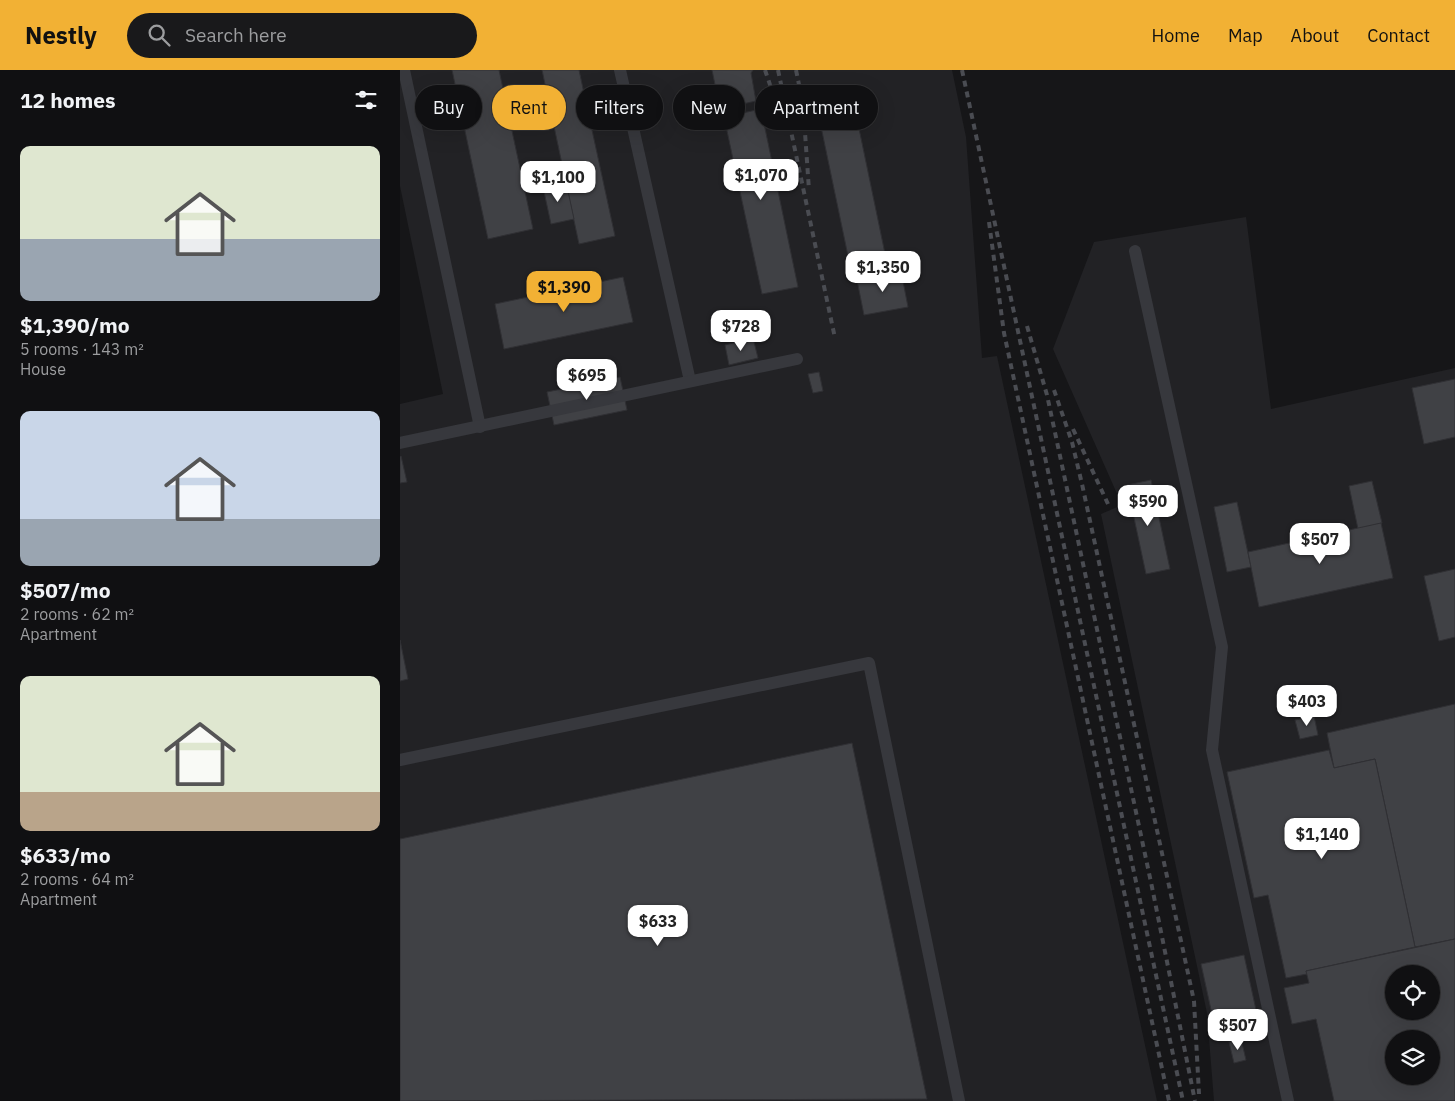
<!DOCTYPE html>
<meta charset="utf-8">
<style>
:root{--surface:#101012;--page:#19191b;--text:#f1f3f6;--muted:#9c9d9f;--line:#303032;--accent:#f2b134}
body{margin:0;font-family:"IBM Plex Sans",sans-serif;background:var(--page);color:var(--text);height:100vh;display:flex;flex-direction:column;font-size:19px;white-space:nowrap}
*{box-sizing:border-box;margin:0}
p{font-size:16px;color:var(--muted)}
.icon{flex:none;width:28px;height:28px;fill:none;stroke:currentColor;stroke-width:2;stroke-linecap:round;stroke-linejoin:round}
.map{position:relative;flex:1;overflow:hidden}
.panel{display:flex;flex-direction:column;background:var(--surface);width:400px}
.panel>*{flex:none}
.guide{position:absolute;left:15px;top:15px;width:475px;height:45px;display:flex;gap:10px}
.fabs{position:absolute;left:985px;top:895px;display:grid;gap:10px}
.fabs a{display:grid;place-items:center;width:55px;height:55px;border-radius:50%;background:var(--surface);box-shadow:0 5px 20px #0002,0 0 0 1px var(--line);font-size:25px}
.price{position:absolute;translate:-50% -42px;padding:0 11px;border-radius:10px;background:#fff;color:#222;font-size:16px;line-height:32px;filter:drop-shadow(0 1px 2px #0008)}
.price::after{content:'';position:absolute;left:50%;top:30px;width:15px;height:11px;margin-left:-8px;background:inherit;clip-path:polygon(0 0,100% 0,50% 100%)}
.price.selected{background:var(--accent);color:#111}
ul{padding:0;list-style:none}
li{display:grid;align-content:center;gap:10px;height:265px;padding:0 20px}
li span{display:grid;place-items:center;height:155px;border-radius:10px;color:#555}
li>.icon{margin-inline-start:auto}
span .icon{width:90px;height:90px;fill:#fffc;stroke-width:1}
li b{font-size:21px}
h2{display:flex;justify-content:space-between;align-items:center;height:60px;padding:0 20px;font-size:21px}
.tag{padding:0 18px;border-radius:22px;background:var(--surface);box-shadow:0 5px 20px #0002,0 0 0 1px var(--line);font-size:18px;line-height:45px}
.tag.selected{background:var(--accent);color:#111}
header{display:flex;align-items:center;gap:30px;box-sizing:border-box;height:70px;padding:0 25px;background:var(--accent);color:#111}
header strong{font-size:24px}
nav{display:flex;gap:28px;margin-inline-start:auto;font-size:18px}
.search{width:350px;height:45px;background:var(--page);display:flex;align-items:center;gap:12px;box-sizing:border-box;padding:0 18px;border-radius:28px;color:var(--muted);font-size:19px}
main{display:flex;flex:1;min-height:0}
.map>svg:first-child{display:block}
</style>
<header>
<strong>Nestly</strong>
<div class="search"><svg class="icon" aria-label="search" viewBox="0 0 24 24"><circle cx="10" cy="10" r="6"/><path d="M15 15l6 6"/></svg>Search here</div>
<nav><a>Home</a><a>Map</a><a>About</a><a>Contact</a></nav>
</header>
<main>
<section class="panel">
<h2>12 homes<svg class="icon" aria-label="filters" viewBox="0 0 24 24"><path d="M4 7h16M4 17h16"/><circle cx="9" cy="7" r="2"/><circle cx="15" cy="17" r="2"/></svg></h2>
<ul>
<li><span style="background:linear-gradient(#dfe7d0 60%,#9aa5b1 0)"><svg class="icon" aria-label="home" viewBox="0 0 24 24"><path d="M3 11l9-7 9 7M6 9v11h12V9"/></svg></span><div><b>$1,390/mo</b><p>5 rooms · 143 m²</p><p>House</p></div></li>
<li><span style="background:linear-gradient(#c9d6e8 70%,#9aa5b1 0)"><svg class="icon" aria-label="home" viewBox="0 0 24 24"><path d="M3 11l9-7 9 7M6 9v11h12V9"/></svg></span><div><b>$507/mo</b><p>2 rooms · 62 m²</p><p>Apartment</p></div></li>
<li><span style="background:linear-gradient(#dfe7d0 75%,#b9a48a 0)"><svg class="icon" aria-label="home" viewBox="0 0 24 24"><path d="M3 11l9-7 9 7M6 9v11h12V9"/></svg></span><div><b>$633/mo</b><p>2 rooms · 64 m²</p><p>Apartment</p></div></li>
</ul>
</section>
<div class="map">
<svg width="1055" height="1031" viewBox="0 0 1055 1031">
<rect width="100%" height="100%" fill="#161618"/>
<g fill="#222225" fill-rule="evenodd">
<path d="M 0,0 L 552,0 L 566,67 L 582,288 L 597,286 L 757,1031 L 0,1031 L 0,334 L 43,324 L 0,116 Z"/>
<path d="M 846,147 L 871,339 L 1055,298 L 1055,1031 L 814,1031 L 807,943 L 701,444 L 722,435 L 653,279 L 694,172 ZM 994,904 L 1031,904 L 1031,941 L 994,941 ZM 994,969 L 1031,969 L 1031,1006 L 994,1006 Z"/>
</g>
<g fill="#404145" stroke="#303034" fill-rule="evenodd">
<path d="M 52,0 L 99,0 L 133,159 L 88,169 Z"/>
<path d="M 142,0 L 179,0 L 215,166 L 179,174 Z"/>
<path d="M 312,0 L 353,0 L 351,3 L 356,31 L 320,39 Z"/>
<path d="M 451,20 L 488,198 L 452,205 L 415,28 Z"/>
<path d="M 361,39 L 398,217 L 362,224 L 324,47 Z"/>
<path d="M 166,112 L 174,149 L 151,154 L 143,117 Z"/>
<path d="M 501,201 L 508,237 L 464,245 L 457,210 Z"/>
<path d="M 223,207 L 233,252 L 104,279 L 95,234 Z"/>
<path d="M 353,268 L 358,288 L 329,295 L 325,275 Z"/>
<path d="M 419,302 L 423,321 L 413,323 L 408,304 Z"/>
<path d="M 220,307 L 227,340 L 154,355 L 147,322 Z"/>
<path d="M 1055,309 L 1055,367 L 1024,374 L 1012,318 Z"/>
<path d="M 1,386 L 7,412 L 0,413 L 0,387 Z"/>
<path d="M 751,410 L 770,499 L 746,504 L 727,415 Z"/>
<path d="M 972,411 L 982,453 L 958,459 L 949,416 Z"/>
<path d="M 837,432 L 851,497 L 827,502 L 814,437 Z"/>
<path d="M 981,453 L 993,508 L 859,537 L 848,482 Z"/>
<path d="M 1055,499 L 1055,567 L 1039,571 L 1024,506 Z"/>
<path d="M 0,570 L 8,609 L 0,611 Z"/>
<path d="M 1055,634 L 1055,869 L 1015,877 L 975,689 L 934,698 L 927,663 Z"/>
<path d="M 914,646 L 918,665 L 900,669 L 895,650 Z"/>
<path d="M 452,673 L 527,1029 L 0,1031 L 0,769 Z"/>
<path d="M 929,680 L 934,698 L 975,689 L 1015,877 L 906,901 L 907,904 L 886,908 L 868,825 L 854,828 L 827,702 Z"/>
<path d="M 1055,869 L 1055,1031 L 934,1031 L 916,949 L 892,954 L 884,918 L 909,913 L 906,901 ZM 994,904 L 1031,904 L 1031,941 L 994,941 ZM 994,969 L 1031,969 L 1031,1006 L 994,1006 Z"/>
<path d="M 844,885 L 858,949 L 815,958 L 801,894 Z"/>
<path d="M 841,969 L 846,990 L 834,993 L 829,972 Z"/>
</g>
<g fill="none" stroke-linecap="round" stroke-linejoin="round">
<g stroke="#37383d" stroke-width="12">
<path d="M 4,0 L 80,357"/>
<path d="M 220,0 L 290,311"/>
<path d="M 735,181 L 822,577 L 812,680 L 888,1031"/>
<path d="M 0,373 L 397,289"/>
<path d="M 0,690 L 469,593 L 559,1031"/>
</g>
<g stroke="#4a4c52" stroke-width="4" stroke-dasharray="6 5" stroke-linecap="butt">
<path d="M 365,0 L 383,53"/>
<path d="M 378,0 L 435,268"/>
<path d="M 396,0 L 403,34 L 409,120"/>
<path d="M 562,0 L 783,1031"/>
<path d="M 589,152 L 604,263 L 769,1031"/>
<path d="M 627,256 L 647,325 L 752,817 L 795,1031"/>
<path d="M 654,320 L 672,372 L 682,414 L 794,931 L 799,1024"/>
<path d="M 673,359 L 708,434"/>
</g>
</g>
</svg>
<div class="fabs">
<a><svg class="icon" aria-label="locate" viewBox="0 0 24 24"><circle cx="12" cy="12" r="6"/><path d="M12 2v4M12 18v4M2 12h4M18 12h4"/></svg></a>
<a><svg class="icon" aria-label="layers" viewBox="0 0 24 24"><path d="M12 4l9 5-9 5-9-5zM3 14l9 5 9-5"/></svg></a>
</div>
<b class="price" style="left:361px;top:131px">$1,070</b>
<b class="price" style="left:158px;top:133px">$1,100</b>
<b class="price" style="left:483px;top:223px">$1,350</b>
<b class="price selected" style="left:164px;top:243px">$1,390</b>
<b class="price" style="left:341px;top:282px">$728</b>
<b class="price" style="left:187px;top:331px">$695</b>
<b class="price" style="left:748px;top:457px">$590</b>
<b class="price" style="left:920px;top:495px">$507</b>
<b class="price" style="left:907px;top:657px">$403</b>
<b class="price" style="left:922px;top:790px">$1,140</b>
<b class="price" style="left:258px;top:877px">$633</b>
<b class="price" style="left:838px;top:981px">$507</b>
<div class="guide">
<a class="tag">Buy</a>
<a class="tag selected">Rent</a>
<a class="tag">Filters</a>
<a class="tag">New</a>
<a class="tag">Apartment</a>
</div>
</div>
</main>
